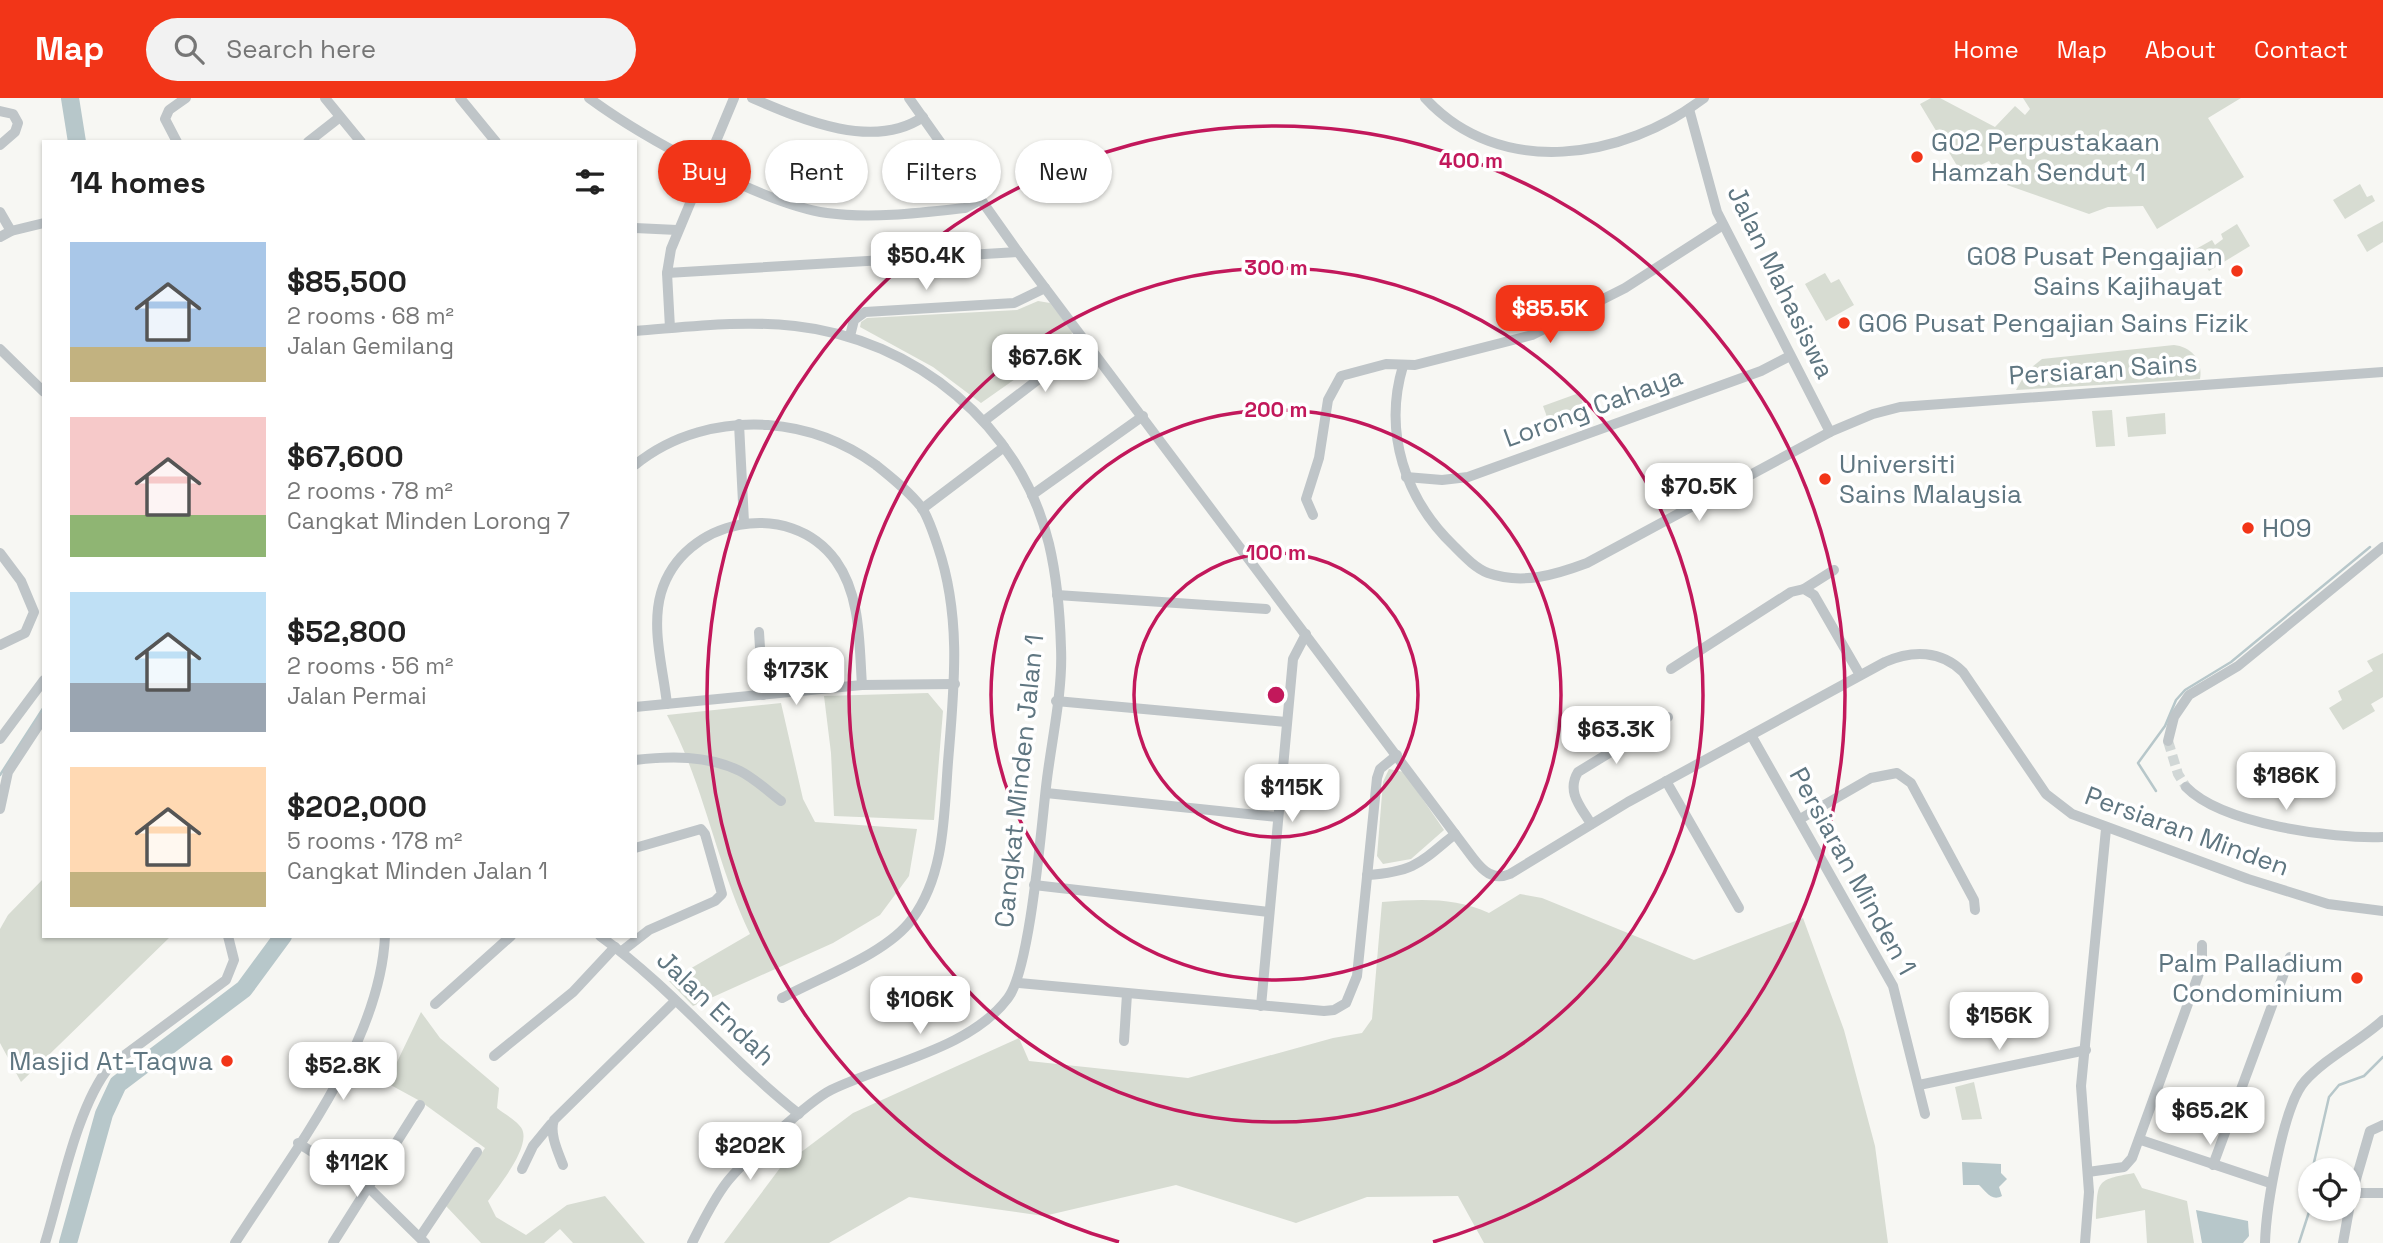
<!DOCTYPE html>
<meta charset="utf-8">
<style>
:root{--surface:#fff;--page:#f2f2f2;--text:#222;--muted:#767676;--accent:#f23518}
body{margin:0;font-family:"Space Grotesk",sans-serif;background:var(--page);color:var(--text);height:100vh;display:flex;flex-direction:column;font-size:26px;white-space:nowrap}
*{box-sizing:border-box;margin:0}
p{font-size:23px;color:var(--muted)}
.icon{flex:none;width:38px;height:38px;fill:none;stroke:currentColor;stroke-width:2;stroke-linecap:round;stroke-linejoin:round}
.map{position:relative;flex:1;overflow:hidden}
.drawer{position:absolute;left:42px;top:42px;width:595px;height:798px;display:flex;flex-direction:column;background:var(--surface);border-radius:0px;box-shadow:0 2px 5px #0004}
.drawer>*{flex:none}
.top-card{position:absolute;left:658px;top:42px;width:665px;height:63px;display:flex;gap:14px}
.fabs{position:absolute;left:2298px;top:1060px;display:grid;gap:14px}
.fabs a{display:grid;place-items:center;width:63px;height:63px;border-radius:50%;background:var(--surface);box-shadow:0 2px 5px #0004;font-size:35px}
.price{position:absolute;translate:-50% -60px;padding:0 16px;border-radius:14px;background:#fff;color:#222;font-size:23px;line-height:46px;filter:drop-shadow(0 2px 4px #0008)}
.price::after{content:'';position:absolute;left:50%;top:42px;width:21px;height:16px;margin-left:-10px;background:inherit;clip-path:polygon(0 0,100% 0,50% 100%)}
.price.current{background:var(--accent);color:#fff}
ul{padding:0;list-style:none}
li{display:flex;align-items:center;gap:21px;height:175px;padding:0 28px}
li span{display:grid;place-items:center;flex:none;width:196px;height:140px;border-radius:0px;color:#555}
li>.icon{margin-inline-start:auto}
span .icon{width:84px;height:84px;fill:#fffc;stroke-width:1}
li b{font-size:30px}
h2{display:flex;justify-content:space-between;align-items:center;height:84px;padding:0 28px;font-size:30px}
.pill{padding:0 24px;border-radius:32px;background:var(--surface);box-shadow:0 2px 5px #0004;font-size:24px;line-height:63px}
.pill.current{background:var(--accent);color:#fff}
header{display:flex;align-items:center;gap:42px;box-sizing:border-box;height:98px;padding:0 35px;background:var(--accent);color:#fff}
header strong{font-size:33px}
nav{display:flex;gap:38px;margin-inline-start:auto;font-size:24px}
.search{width:490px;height:63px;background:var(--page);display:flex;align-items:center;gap:18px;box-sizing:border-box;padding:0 24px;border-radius:38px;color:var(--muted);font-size:26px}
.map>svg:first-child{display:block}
</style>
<header>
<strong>Map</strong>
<div class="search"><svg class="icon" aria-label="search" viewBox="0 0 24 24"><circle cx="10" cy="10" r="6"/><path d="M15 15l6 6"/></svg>Search here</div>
<nav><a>Home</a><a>Map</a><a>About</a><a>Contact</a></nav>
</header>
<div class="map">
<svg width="2383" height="1145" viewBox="0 0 2383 1145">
<rect width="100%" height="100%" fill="#f7f7f3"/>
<g fill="#d7dcd2">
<path d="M 1931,0 L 1940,0 L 1995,29 L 2015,8 L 2025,17 L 2030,11 L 2023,0 L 2241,0 L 2208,20 L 2244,79 L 2157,131 L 2143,108 L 2108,109 L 2089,116 L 2007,87 L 2006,71 L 1997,65 L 1992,67 L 1989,63 L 1962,76 L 1920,6 Z"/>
<path d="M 2360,86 L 2367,99 L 2372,97 L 2375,103 L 2345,121 L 2333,102 Z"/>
<path d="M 2383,123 L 2383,144 L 2367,154 L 2357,137 Z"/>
<path d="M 2237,126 L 2250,148 L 2209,173 L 2196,151 L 2212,142 L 2215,147 L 2223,141 L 2221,136 Z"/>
<path d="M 1825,175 L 1831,185 L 1839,181 L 1854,207 L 1826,223 L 1805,186 Z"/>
<path d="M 1038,203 L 1050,205 L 1072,233 L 1071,242 L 981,305 L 933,269 L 860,229 L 861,224 L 867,220 L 1017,212 Z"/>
<path d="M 2174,247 C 2192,249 2203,263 2200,281 L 2016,292 L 2027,273 L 2042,261 Z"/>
<path d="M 1579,295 L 1587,317 L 1551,330 L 1543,308 Z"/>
<path d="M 2112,312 L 2115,348 L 2096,349 L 2092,313 Z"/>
<path d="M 2165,315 L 2166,336 L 2128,339 L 2126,319 Z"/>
<path d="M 2383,555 L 2383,599 L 2371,606 L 2375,613 L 2343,632 L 2329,610 L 2342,602 L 2338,593 L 2373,573 L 2367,563 Z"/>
<path d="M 928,595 L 943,613 L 934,722 L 834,718 L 831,655 L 824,598 Z"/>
<path d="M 781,605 L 803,701 L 815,724 L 917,731 L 909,778 L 880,817 L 833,845 L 693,908 L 669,883 L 750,836 C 716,765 704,686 667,617 Z"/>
<path d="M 1389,671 L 1404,674 L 1444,732 L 1411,761 L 1383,766 L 1377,758 L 1383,684 Z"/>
<path d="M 44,780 L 44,838 L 171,838 L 21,984 L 0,945 L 0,831 L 8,817 Z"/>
<path d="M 1520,796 L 1542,800 L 1694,862 L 1803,820 L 1844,932 L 1875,1048 L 1888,1145 L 1484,1145 L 1458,1098 L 1367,1099 L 1296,1125 L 1176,1087 L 1044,1118 L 909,1099 L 829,1145 L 724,1145 L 780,1070 L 853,1015 L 1019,940 L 1029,963 L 1188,980 L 1333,940 L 1362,935 L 1372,921 L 1382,804 C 1419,801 1455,799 1489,815 Z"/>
<path d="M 421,914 L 440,940 L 499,990 L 497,1010 C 504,1016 518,1023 522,1031 C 531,1049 498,1089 488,1103 L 496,1119 L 526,1137 L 567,1107 L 605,1098 L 645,1145 L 573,1145 L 560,1131 L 544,1145 L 481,1145 L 446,1108 L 485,1050 L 420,1003 L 387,985 Z"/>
<path d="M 1974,984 L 1982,1021 L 1962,1022 L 1955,989 Z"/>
<path d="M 2134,1075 L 2142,1090 L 2187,1103 L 2194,1145 L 2147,1145 L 2145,1112 L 2096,1121 C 2098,1083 2095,1082 2134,1075 Z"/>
</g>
<g fill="#b7c7ca">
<path d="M 1962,1064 L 2001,1066 L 2001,1075 L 2007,1081 L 1999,1089 L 2002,1098 C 1991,1104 1985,1092 1979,1087 L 1963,1087 Z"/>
<path d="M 2196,1112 L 2248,1123 L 2249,1138 L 2243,1145 L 2202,1145 Z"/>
</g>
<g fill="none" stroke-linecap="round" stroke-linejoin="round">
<g stroke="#b7c7ca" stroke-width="2.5">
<path d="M 0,677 L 44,609"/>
<path d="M 2156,693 L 2138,665 L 2165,628 L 2176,602 L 2185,592 L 2231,564 L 2370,449"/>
<path d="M 2312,1073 L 2329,999 L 2339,987 L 2364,978 L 2383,959"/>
<path d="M 2299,1145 L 2309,1114 L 2306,1096 L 2310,1079"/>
</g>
<g stroke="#b7c7ca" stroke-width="18">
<path d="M 70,0 L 77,44"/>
<path d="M 68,1145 L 104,1016 L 118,986 L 244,891 L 283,838"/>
</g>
<path stroke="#d1d7d6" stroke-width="10" stroke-dasharray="10 5" stroke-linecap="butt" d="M 2168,643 L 2178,676 L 2186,689"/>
<g stroke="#bfc5c8" stroke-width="10">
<path d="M 325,0 L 361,44"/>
<path d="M 460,0 L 496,44"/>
<path d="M 589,0 C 642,39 763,106 827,115 C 872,121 920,115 965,110 L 980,102"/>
<path d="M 752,0 C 801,21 873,53 923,19"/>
<path d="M 909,0 L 1018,154 L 1473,760 C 1483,773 1493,783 1510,776 L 1628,704 L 1885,564 C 1912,552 1941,552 1963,574 L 2046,696 L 2072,716 L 2248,781 L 2328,806 L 2383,813"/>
<path d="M 1425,0 C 1500,82 1624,61 1704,0"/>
<path d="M 1689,11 L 1717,114 L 1830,334"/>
<path d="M 0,13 L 13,16 L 18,25 L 15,34 L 0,47"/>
<path d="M 177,44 L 165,21 L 169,12 L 186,0"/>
<path d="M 308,44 L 340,19"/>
<path d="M 0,114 L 11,133"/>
<path d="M 635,130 L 677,132"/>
<path d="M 0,139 L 11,133 L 44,125"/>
<path d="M 667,175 L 1018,154"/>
<path d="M 670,230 L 667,175 L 671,151 L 734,0"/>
<path d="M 635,233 C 688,229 742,222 795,228 C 915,241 1021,328 1049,446 C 1057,480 1060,516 1061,550 C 1063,595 1051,644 1046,689 C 1041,732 1030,871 1008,900 C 970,951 887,965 831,992 C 809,1003 743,1064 727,1084 C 713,1102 702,1125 692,1145"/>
<path d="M 850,238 L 854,222 L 865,214 L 1014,205 L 1045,190"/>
<path d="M 0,251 L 44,294"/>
<path d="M 1403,268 C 1383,334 1405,401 1454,448 C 1464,458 1475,470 1488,475 C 1522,487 1555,477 1587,465 L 1830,334 L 1873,316 L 1900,309 L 2383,274"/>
<path d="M 984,323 L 1087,244"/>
<path d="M 739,326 L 744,424"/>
<path d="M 635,367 C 673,336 721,324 768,327 C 808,330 843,343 876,367 C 891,379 910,394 922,410 C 929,421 934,437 938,449 C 962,520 954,591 948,664 C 944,716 945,777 912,821 C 887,856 820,879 782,900"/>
<path d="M 1406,379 L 1442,382 L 1468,379 L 1761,273 L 1790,258"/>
<path d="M 1032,397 L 1143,318"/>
<path d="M 922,411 L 1004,349"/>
<path d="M 1313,417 L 1306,401 L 1319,360 L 1328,302 L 1341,278 L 1386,266 L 1415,267 L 1532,237 L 1625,190 L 1723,127"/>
<path d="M 0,455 L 21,483 L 34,514 L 25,535 L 0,547"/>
<path d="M 1804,491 L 1834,472"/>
<path d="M 1057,497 L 1266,511"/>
<path d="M 759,534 L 763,597"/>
<path d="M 1671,571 L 1791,494 L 1804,491 L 1814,497 L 1860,577"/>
<path d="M 1056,603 L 1286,624"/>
<path d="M 667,606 C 663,570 651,530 661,495 C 683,420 790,399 836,463 C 861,498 859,545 862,587"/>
<path d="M 635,609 L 862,587 L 955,586"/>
<path d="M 1751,637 L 1893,888 L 1925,1016"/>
<path d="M 0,641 L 44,582"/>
<path d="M 2168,643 L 2174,619 L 2189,597 L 2238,568 L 2383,449"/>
<path d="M 635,662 C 670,658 707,657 740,673 C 754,680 768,693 781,703"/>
<path d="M 1666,683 L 1739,810"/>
<path d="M 2186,689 C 2222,726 2332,741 2383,739"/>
<path d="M 1046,695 L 1277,719"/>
<path d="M 0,711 L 8,674 L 44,619"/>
<path d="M 1800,721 L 1871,680 L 1897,675 L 1911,685 L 1974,802 L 1975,812"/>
<path d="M 1591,726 C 1581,709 1566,694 1578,674 L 1668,619"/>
<path d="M 1367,777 C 1414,774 1420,765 1455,736"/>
<path d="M 1034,787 L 1269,814"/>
<path d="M 600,838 C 672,890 729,961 799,1016"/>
<path d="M 622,853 L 649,832 L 715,803 L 722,796 L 705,736 L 701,731 L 635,750"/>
<path d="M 1019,885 L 1324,913 L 1334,912 L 1346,905 L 1357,878 L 1377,680 L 1380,671 L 1397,657"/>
<path d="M 435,906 L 511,838"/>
<path d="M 1261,908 L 1293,561 L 1306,536"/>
<path d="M 1124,943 L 1127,896"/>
<path d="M 494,958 L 573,894 L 615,849"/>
<path d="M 1919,987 L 2086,952"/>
<path d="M 2141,1042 L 2270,1085"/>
<path d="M 298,1045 L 368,1089 L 425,1145"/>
<path d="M 563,1067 C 558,1054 549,1035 554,1022 L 674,904"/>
<path d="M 2213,1067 L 2290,859"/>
<path d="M 522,1071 L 533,1048 L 551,1026"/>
<path d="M 2088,1074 L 2124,1069 L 2132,1060 L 2202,867 L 2202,847"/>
<path d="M 2352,1095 L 2383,1095"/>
<path d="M 420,1139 L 477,1054"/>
<path d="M 45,1145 C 61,1093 77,1008 110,968 L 226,882 L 234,862 L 228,838"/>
<path d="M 235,1145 C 291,1057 380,946 385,838"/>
<path d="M 333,1145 L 420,1007"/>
<path d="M 2085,1145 L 2089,1094 L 2081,988 L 2106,731"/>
<path d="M 2265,1145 C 2266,1110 2283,1007 2305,983 C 2328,958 2359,944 2383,922"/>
<path d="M 2343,1145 L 2352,1095 L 2370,1033 L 2383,1027"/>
</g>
</g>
<g fill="none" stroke="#c2185b" stroke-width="3.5">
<circle cx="1276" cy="597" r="142"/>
<circle cx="1276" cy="597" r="285"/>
<circle cx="1276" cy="597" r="427"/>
<path d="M1119 1144A569 569 0 1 1 1433 1144"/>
</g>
<g fill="#f23518" stroke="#fff" stroke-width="2.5">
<circle cx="1917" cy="59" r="7"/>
<circle cx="2237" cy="173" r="7"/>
<circle cx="1844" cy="225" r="7"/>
<circle cx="1825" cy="381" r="7"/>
<circle cx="2248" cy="430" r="7"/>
<circle cx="2357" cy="880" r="7"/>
<circle cx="227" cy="963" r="7"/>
</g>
<g text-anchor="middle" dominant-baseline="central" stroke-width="7" stroke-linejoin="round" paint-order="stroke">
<g font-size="26" fill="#5f7681" stroke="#fff" text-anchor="start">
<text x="1931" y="44">G02 Perpustakaan<tspan x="1931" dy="30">Hamzah Sendut 1</tspan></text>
<text x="2223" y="158" text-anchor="end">G08 Pusat Pengajian<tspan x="2223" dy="30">Sains Kajihayat</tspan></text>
<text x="1858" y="225">G06 Pusat Pengajian Sains Fizik</text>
<text x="1839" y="366">Universiti<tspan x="1839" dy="30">Sains Malaysia</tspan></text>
<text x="2262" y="430">H09</text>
<text x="2343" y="865" text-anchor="end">Palm Palladium<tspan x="2343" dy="30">Condominium</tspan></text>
<text x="213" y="963" text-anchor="end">Masjid At-Taqwa</text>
</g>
<g font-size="26" fill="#5f7681" stroke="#fff">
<text transform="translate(1781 184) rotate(64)">Jalan Mahasiswa</text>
<text transform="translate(2103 271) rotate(-4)">Persiaran Sains</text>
<text transform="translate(1593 309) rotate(-20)">Lorong Cahaya</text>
<text transform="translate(1019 683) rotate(-84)">Cangkat Minden Jalan 1</text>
<text transform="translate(2187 733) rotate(20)">Persiaran Minden</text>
<text transform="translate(1853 773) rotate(61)">Persiaran Minden 1</text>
<text transform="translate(716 910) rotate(44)">Jalan Endah</text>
</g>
</g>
<circle cx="1276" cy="597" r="10" fill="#c2185b" stroke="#fff" stroke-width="3.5"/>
<g font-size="21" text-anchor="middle" font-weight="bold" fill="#c2185b" stroke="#fff" stroke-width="7" stroke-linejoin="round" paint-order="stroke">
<text x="1471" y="70">400 m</text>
<text x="1276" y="177">300 m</text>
<text x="1276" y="319">200 m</text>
<text x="1276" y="462">100 m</text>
</g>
</svg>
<div class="fabs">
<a><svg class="icon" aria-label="locate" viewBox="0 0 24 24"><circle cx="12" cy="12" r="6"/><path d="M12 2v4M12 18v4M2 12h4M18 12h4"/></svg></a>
</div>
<b class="price" style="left:926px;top:194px">$50.4K</b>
<b class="price current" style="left:1550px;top:247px">$85.5K</b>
<b class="price" style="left:1045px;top:296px">$67.6K</b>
<b class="price" style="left:1699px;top:425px">$70.5K</b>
<b class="price" style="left:796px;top:609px">$173K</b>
<b class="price" style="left:1616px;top:668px">$63.3K</b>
<b class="price" style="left:2286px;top:714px">$186K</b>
<b class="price" style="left:1292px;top:726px">$115K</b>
<b class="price" style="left:920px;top:938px">$106K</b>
<b class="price" style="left:1999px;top:954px">$156K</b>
<b class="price" style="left:343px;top:1004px">$52.8K</b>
<b class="price" style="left:2210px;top:1049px">$65.2K</b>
<b class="price" style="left:750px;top:1084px">$202K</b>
<b class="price" style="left:357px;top:1101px">$112K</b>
<div class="top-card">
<a class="pill current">Buy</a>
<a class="pill">Rent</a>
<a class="pill">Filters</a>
<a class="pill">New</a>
</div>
<section class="drawer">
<h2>14 homes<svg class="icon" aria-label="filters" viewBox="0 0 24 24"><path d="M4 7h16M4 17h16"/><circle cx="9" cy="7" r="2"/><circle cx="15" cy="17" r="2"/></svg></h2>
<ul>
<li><span style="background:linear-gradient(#a9c7e8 75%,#c2b280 0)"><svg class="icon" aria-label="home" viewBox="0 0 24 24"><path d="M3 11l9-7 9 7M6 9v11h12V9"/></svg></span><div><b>$85,500</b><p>2 rooms · 68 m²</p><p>Jalan Gemilang</p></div></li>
<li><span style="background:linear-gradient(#f6c9c9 70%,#8fb573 0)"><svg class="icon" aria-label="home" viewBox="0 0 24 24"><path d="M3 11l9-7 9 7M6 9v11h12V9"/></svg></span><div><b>$67,600</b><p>2 rooms · 78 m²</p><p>Cangkat Minden Lorong 7</p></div></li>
<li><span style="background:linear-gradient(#bfe0f5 65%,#9aa5b1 0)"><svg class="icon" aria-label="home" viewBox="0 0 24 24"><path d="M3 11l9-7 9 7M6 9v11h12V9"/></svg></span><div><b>$52,800</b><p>2 rooms · 56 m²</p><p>Jalan Permai</p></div></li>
<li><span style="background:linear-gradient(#ffd9b3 75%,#c2b280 0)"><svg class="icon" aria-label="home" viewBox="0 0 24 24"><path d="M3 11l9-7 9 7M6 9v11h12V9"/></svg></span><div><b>$202,000</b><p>5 rooms · 178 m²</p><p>Cangkat Minden Jalan 1</p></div></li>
</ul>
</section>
</div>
